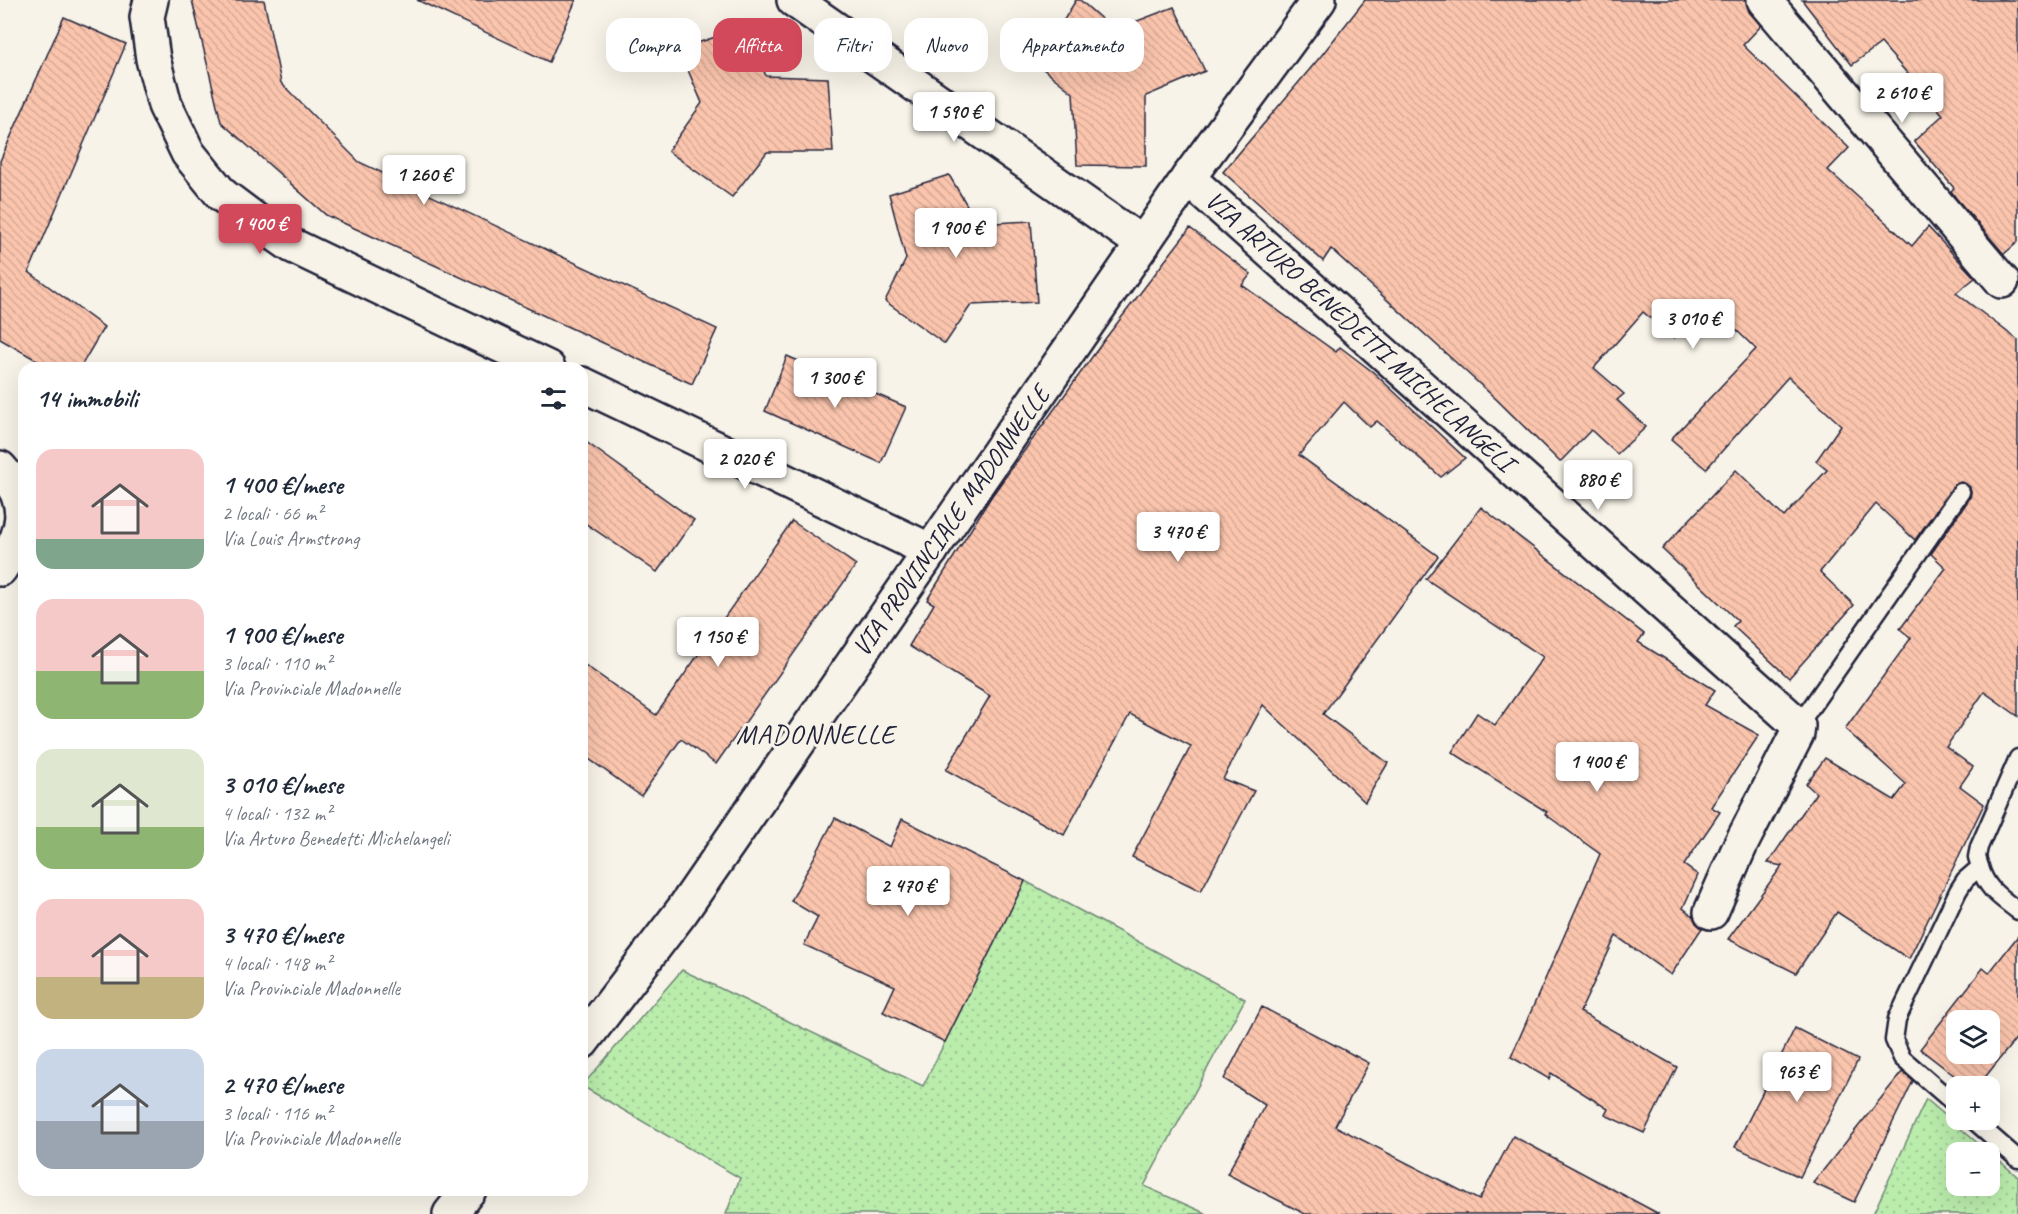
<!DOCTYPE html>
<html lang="it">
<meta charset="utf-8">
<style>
:root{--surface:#fff;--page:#f6f6f7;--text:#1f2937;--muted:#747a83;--accent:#d1495b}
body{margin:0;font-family:Caveat,sans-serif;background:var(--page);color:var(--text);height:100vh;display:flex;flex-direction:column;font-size:22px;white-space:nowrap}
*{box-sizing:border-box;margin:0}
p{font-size:20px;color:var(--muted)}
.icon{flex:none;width:33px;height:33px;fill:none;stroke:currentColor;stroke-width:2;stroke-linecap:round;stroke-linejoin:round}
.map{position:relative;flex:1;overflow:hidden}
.panel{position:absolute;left:18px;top:362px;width:570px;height:834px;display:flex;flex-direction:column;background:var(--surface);border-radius:18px;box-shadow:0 6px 24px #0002}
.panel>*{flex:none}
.guide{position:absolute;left:606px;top:18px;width:570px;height:54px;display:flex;gap:12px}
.controls{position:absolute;left:1946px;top:1010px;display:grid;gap:12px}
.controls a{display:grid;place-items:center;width:54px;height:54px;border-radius:12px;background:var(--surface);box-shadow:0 6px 24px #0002;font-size:30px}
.price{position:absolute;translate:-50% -51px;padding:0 14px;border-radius:6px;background:#fff;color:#222;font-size:20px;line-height:39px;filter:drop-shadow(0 2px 3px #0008)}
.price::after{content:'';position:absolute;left:50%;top:36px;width:18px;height:14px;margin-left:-9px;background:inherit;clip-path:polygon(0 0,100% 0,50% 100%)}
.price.current{background:var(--accent);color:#fff}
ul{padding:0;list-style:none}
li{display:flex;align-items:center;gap:18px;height:150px;padding:0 18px}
li span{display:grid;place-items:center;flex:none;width:168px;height:120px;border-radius:18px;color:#555}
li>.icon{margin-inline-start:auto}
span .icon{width:72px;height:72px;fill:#fffc;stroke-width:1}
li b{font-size:26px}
h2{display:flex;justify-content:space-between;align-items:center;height:72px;padding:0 18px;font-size:26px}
.chip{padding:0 21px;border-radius:18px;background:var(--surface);box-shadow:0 6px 24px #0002;font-size:21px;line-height:54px}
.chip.current{background:var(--accent);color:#fff}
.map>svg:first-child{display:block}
</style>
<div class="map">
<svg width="2018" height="1214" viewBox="0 0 2018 1214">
<defs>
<pattern id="green-dots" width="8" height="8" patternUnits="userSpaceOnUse" patternTransform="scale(1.5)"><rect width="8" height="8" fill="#baecac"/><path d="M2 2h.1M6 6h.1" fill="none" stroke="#a0ca95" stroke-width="1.8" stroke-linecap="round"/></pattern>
<pattern id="building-back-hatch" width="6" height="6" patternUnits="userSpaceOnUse" patternTransform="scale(1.5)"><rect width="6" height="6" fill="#fbc5ad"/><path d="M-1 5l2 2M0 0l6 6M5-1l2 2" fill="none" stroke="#d7a996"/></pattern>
</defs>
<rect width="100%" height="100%" fill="#f7f3e8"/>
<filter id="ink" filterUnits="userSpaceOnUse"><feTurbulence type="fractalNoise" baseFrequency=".0167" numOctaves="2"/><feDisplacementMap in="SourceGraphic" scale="12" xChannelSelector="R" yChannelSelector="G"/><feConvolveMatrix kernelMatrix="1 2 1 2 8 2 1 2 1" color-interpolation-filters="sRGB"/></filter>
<g filter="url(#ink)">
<g fill="url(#green-dots)" stroke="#6e8774" stroke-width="1.5">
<path d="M 1025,881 L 1245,999 L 1144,1186 L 1207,1214 L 726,1214 L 740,1178 L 582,1086 L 682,970 L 923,1086 Z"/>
<path d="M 1926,1099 L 1988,1152 L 1956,1152 L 1956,1185 L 1989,1185 L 1989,1152 L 2018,1177 L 2018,1214 L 1873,1214 Z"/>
</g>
<g fill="url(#building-back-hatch)" stroke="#22223b" stroke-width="1.5" fill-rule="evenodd">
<path d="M 192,0 L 264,0 L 281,83 L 359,162 L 717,329 L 692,384 L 326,215 L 221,122 Z"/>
<path d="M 417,0 L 576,0 L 549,62 Z"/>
<path d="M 1076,0 L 1080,0 L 1114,30 L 1174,7 L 1205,71 L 1146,96 L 1146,166 L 1077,165 L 1073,93 L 1037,64 Z"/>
<path d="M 1365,0 L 1746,0 L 1749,12 L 1761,26 L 1743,45 L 1849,148 L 1828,170 L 1912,246 L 1928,227 L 1975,278 L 1956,293 L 2018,340 L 2018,716 L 1984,692 L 1946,747 L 1973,767 L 1960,786 L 1984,804 L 1909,959 L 1837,912 L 1796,973 L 1728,939 L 1782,866 L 1768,863 L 1816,793 L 1806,784 L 1825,758 L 1894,800 L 1906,784 L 1845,729 L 1911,638 L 1900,629 L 1946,568 L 1931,554 L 1970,498 L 1971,492 L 1970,487 L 1961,482 L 1953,486 L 1915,540 L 1876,504 L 1820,572 L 1854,605 L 1789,678 L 1733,626 L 1738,621 L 1662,549 L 1736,470 L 1784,517 L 1827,470 L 1816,461 L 1841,425 L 1788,377 L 1706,469 L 1671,439 L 1756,349 L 1707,302 L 1674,338 L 1643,312 L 1594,368 L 1624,394 L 1617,400 L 1646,427 L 1617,454 L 1591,430 L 1560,462 L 1496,399 L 1331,249 L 1323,261 L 1223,172 L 1321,56 Z"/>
<path d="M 1802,0 L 2018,0 L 2018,242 L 2004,254 L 1956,198 L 1951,191 L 1954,188 L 1914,141 L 1943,115 L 1881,43 L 1852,65 Z"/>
<path d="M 64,17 L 126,44 L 29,272 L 104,327 L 80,368 L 50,368 L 0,339 L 0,161 Z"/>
<path d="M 746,27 L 766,76 L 828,78 L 833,152 L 767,152 L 732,197 L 668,151 L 702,103 L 679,49 Z"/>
<path d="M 949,175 L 978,224 L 1031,221 L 1037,302 L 971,305 L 945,344 L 885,301 L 906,259 L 889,194 Z"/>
<path d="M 1190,228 L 1251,274 L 1242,285 L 1336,352 L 1340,347 L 1373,372 L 1465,458 L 1441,477 L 1377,421 L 1370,427 L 1344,402 L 1299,455 L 1438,556 L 1323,714 L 1388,763 L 1365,802 L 1263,705 L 1223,779 L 1254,791 L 1201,891 L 1132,857 L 1191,746 L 1130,714 L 1064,835 L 946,770 L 990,696 L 909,646 L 934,604 L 927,600 L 991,497 L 1105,339 Z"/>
<path d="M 787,356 L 906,407 L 881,463 L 765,411 Z"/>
<path d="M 582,439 L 694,520 L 657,572 L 582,521 Z"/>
<path d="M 1481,507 L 1644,634 L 1638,642 L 1715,690 L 1705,705 L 1759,735 L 1711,807 L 1720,812 L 1684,865 L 1698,875 L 1683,908 L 1693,916 L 1696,923 L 1702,928 L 1671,975 L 1616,936 L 1580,1012 L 1677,1067 L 1644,1133 L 1605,1115 L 1608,1109 L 1551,1073 L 1549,1079 L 1511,1057 L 1600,854 L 1545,814 L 1547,812 L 1452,752 L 1477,713 L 1495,725 L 1543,657 L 1426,579 Z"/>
<path d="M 792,521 L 856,565 L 716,764 L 681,739 L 641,796 L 582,754 L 582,663 L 656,715 Z"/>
<path d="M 835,818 L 890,847 L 902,819 L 1025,881 L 945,1042 L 883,1012 L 895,986 L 804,945 L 818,917 L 791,901 Z"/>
<path d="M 2018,936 L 2018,1036 L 1978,1086 L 1968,1086 L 1920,1049 L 1983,968 L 1989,973 ZM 1956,1020 L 1989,1020 L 1989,1053 L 1956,1053 Z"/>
<path d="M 1262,1007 L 1369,1063 L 1335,1126 L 1479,1200 L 1513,1136 L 1659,1214 L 1305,1214 L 1227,1174 L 1265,1105 L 1224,1079 Z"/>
<path d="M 1795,1028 L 1858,1060 L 1800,1177 L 1735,1147 Z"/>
<path d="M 1902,1072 L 1913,1081 L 1854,1202 L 1813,1183 Z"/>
</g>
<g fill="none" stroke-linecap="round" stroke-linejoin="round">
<defs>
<g id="lane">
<path d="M 1798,726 L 1961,492"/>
<path d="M 1980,867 C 1987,890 1999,896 2018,911"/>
<path d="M 1956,1105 L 1902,1058 L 1894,1040 L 1897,1019 L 1958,891 L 1965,880 L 1980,867 L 1977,857 L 1979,847 L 2018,758"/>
<path d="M 1972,1119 L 2018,1159"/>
</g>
<g id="street">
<path d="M 151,0 L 147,17 L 153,59 L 165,105 L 188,153 L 222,195 L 258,222 L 291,245 L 548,368"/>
<path d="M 794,0 L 1143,244"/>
<path d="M 1764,0 L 2002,281"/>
<path d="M 1188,178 L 1795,722 L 1798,726 L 1797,734 L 1740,846 L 1711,912"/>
<path d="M 582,384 L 931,551"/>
<path d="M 0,468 C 33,503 25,533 0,569"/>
<path d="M 582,1042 L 682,911 L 1188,178 L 1319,0"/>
<path d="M 450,1214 L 469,1190"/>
</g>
</defs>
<use href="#lane" stroke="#22223b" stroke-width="21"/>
<use href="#street" stroke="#22223b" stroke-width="38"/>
<use href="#lane" stroke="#f7f3e8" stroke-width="16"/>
<use href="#street" stroke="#f7f3e8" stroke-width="33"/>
</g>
</g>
<g text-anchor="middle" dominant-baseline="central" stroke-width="6" stroke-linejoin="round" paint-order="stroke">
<g font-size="26" fill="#22223b" stroke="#f7f3e8">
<text transform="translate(1360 331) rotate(42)">VIA ARTURO BENEDETTI MICHELANGELI</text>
<text transform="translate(951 521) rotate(-55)">VIA PROVINCIALE MADONNELLE</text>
</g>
<g font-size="27" letter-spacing="1.5" fill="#22223b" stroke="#f7f3e8">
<text x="816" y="734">MADONNELLE</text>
</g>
</g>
</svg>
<div class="controls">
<a><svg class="icon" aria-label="layers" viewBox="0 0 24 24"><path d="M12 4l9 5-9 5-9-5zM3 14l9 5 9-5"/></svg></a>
<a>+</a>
<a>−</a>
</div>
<b class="price" style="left:1902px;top:124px">2 610 €</b>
<b class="price" style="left:954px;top:143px">1 590 €</b>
<b class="price" style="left:424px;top:206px">1 260 €</b>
<b class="price current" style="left:260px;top:255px">1 400 €</b>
<b class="price" style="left:956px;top:259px">1 900 €</b>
<b class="price" style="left:1693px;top:350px">3 010 €</b>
<b class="price" style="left:835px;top:409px">1 300 €</b>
<b class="price" style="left:745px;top:490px">2 020 €</b>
<b class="price" style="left:1598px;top:511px">880 €</b>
<b class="price" style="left:1178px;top:563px">3 470 €</b>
<b class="price" style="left:718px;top:668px">1 150 €</b>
<b class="price" style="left:1597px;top:793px">1 400 €</b>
<b class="price" style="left:908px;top:917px">2 470 €</b>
<b class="price" style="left:1797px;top:1103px">963 €</b>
<div class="guide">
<a class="chip">Compra</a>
<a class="chip current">Affitta</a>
<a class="chip">Filtri</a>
<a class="chip">Nuovo</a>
<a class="chip">Appartamento</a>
</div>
<section class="panel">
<h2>14 immobili<svg class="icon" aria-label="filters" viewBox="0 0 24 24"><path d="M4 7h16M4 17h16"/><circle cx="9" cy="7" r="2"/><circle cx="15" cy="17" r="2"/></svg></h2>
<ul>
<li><span style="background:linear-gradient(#f6c9c9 75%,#7fa58c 0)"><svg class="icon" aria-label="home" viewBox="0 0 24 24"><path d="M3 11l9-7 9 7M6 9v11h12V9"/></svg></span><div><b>1 400 €/mese</b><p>2 locali · 66 m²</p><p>Via Louis Armstrong</p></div></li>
<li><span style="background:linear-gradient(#f6c9c9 60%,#8fb573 0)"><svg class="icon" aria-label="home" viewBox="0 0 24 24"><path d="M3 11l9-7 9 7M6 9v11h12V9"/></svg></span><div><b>1 900 €/mese</b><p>3 locali · 110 m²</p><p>Via Provinciale Madonnelle</p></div></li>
<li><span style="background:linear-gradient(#dfe7d0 65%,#8fb573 0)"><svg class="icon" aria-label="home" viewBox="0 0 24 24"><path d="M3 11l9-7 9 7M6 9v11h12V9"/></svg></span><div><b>3 010 €/mese</b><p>4 locali · 132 m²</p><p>Via Arturo Benedetti Michelangeli</p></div></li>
<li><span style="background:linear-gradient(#f6c9c9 65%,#c2b280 0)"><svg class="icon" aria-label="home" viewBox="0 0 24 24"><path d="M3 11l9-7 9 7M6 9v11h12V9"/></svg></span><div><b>3 470 €/mese</b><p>4 locali · 148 m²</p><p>Via Provinciale Madonnelle</p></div></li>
<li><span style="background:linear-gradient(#c9d6e8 60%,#9aa5b1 0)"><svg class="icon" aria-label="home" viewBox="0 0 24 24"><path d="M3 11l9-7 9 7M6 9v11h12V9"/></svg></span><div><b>2 470 €/mese</b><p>3 locali · 116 m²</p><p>Via Provinciale Madonnelle</p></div></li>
</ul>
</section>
</div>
